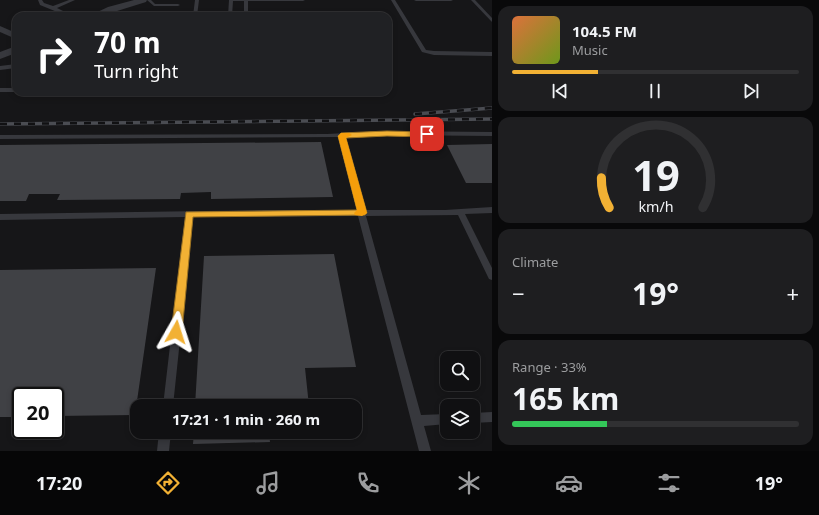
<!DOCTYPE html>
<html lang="en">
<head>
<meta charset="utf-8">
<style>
	:root { --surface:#101012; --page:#1e1e20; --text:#f1f3f6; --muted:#9c9d9f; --line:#303032; --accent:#f2b134 }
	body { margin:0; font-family:"Noto Sans",sans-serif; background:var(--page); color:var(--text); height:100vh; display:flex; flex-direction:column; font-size:15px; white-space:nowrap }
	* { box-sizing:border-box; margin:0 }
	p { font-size:13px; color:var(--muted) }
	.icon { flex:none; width:22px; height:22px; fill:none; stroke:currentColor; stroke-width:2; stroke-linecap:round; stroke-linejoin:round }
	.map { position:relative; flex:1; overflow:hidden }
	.drawer { display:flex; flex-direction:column; gap:6px; padding:6px; background:#09090a; width:327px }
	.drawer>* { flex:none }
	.guide { position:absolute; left:12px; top:12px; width:380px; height:84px; border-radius:12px; box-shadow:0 2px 6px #0003,0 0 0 1px var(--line); background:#202124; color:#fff; overflow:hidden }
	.controls { position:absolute; left:440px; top:351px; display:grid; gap:8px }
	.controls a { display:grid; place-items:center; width:40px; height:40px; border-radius:8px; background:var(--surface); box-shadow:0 2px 6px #0003,0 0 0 1px var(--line); font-size:20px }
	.speed { position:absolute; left:12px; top:387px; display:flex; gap:8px; font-size:20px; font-weight:700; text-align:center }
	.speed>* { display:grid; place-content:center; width:52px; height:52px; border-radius:50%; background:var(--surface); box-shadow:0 2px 6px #0003,0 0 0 1px var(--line); line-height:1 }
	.speed .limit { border:2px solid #111; border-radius:6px; background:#fff; color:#111 }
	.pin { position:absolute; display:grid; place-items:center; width:34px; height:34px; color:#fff; margin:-17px; border-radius:8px; box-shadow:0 2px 6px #0006 }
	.me { position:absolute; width:44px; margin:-22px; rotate:6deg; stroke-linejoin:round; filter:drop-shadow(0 0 3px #0008) }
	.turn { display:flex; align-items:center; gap:14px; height:84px; padding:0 16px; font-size:18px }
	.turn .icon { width:52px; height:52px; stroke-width:2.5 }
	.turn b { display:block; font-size:28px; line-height:34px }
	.big { font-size:30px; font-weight:700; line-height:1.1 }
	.drawer .widget { flex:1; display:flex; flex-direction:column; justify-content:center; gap:6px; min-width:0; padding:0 14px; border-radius:12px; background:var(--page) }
	.drawer .dial { align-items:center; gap:0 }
	.dial svg { height:104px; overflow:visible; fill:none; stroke:var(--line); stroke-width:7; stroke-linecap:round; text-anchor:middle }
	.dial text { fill:var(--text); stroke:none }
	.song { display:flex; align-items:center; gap:12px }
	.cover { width:48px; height:48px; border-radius:6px; background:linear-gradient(135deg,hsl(20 70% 55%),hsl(80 70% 35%)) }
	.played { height:4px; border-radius:2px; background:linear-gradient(90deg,var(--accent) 30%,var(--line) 30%) }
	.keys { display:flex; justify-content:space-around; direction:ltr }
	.heat { display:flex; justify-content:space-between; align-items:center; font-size:22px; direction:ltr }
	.charge { height:6px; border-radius:3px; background:linear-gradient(90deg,#34c759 33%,var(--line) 0) }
	.trip { position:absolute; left:130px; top:399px; width:232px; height:40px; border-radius:12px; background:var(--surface); box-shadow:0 2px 6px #0003,0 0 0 1px var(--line); font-weight:700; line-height:40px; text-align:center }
	.tabs { display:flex; height:64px; justify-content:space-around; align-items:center; background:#060607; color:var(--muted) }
	.tabs .icon { width:28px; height:28px }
	.tabs .on { color:var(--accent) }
	.tabs b { font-size:18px; color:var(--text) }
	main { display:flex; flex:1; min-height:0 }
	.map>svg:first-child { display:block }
</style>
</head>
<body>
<main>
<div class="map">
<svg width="492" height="451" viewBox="0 0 492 451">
	<rect width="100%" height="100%" fill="#161618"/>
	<g fill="#404145">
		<polygon points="321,142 333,197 211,199 211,192 181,193 180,199 57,200 60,194 29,194 26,201 0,201 0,145"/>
		<polygon points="492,144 492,183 466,183 447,145"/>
		<polygon points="334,254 356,367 305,368 309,406 195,406 204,256"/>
		<polygon points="156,268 135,415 55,416 55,396 21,396 21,417 0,417 0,270"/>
		<polygon points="194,432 269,432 270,442 193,444"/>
	</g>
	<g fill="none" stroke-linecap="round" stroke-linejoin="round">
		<g fill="#37383d" fill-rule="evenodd">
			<polygon points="38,0 42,0 44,3 53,6 69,0 75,0 57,8 73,16 67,16 40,5"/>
			<polygon points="147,0 151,0 155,4 178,4 180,5 178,6 154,6"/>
			<polygon points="195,0 199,0 197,16 193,16"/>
			<polygon points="229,0 305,0 303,1 248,1 248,16 244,16 244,1 233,1 232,16 228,16"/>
			<polygon points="391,0 395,0 426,50 434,51 492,52 492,56 434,55 422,52"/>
			<polygon points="414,0 453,0 451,1 416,1"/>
			<polygon points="471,0 475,0 492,18 492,22"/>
			<polygon points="16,64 16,68 0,70 0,66"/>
			<rect x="0" y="88" width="16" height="4"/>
			<polygon points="387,131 492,132 492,136 387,135 345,137 365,210 445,210 492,207 492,213 465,214 492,268 492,280 489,279 488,277 458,215 366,216 421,415 447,414 447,424 424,426 431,451 419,451 358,216 193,217 173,406 163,406 185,217 0,220 0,214 265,210 357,210 338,137 0,139 0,135 327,134"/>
			<polygon points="492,412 492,422 473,423 473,413"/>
			<polygon points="159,432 171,432 169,451 157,451"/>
		</g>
		<g fill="#37383d" fill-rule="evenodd">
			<polygon points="134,0 147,0 146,2 101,16 89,16 108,7"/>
			<polygon points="0,26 16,33 16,39 0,32"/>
			<polygon points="16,46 16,53 0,59 0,52"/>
		</g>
		<g stroke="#4a4c52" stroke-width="3.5">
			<g id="rail">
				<polyline points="415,114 492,108"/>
				<polyline points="0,124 492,119"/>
			</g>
		</g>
		<use href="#rail" stroke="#111113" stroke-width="2.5" stroke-dasharray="7" stroke-linecap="butt"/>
	</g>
	<polygon fill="#f2b134" stroke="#9d7322" points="387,131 427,132 430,134 427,137 387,136 346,138 367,213 365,215 193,217 182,332 180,336 176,337 172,336 171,332 186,212 357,210 338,136 341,133"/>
	<polygon fill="#f59e0b" points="341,133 349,133 352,135 346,138 367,213 362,216 355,215 354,213 357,210 338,136"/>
</svg>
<div class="controls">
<a><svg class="icon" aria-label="search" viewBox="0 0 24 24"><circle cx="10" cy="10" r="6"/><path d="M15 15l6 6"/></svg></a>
<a><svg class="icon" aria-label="layers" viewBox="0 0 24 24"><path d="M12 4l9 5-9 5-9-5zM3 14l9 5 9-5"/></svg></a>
</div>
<div class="speed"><div class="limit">20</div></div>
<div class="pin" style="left:427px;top:134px;background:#d93025"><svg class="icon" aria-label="arrive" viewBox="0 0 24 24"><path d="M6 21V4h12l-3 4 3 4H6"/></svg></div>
<svg class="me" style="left:176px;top:332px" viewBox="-20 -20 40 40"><path d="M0-17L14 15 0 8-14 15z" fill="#f2b134" stroke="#fff" stroke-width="4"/></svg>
<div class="trip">17:21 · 1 min · 260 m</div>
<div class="guide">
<div class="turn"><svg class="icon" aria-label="right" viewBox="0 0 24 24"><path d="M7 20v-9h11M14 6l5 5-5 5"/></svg><div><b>70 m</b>Turn right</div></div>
</div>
</div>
<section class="drawer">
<div class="widget">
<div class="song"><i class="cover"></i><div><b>104.5 FM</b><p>Music</p></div></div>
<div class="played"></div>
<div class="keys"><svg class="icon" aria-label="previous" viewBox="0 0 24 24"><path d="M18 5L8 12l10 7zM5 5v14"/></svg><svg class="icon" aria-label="pause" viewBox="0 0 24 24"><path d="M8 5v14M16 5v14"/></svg><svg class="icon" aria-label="next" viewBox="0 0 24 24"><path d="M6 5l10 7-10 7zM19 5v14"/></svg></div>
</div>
<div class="widget dial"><svg viewBox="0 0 100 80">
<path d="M14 69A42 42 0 1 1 86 69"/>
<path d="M14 69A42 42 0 0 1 8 46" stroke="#f2b134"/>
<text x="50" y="56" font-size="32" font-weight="700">19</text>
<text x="50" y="72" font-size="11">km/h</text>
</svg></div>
<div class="widget"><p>Climate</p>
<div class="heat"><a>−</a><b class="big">19°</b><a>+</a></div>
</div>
<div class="widget"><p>Range · 33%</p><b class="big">165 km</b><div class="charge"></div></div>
</section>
</main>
<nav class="tabs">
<b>17:20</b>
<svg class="icon on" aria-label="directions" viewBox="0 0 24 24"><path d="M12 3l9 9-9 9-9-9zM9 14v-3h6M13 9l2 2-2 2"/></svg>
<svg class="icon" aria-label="music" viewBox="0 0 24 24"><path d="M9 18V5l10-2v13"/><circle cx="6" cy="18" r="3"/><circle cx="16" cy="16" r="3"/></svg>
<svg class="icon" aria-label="phone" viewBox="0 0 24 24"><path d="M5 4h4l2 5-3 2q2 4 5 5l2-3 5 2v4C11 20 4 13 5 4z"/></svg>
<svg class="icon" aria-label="climate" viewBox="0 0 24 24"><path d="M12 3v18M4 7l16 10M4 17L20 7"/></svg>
<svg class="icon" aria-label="car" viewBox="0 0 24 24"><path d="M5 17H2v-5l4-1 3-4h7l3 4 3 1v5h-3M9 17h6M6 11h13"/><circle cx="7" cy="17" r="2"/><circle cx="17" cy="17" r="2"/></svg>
<svg class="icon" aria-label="filters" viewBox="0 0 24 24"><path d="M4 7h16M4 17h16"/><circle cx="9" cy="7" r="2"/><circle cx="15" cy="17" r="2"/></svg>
<b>19°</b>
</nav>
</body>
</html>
